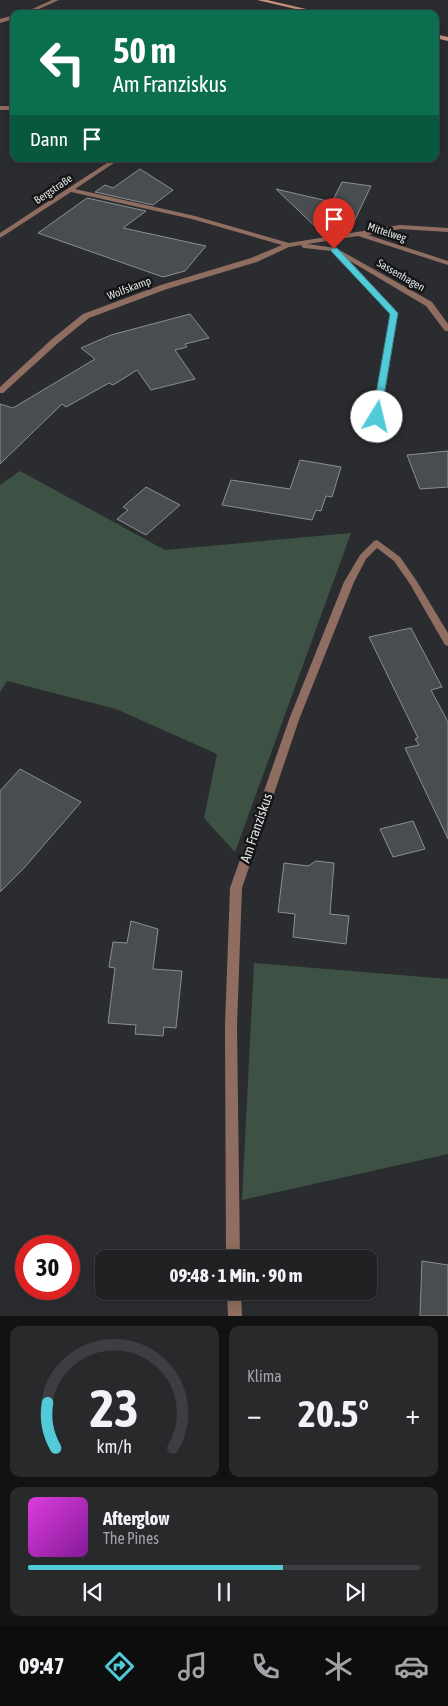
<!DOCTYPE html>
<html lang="de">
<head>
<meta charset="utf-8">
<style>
	:root { --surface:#202123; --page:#28292b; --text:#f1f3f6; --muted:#a2a3a6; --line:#3d3e41; --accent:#52cbd9 }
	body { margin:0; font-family:"Asap Condensed",sans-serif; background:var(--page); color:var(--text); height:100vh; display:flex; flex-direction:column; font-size:19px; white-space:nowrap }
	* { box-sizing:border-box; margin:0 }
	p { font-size:16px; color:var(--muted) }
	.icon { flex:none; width:28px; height:28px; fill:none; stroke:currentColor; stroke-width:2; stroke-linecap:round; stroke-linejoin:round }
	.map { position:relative; height:1316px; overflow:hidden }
	.sheet { display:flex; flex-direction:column; gap:10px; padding:10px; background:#121213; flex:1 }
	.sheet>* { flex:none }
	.banner { position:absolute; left:10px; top:10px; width:429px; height:152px; border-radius:10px; box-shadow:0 2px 12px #0003,0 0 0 1px var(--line); background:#0b6e4f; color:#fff; overflow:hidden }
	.speed { position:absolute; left:15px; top:1235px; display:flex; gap:10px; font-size:25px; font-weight:700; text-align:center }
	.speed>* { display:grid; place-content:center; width:65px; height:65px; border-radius:50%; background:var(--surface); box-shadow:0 2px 12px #0003,0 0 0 1px var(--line); line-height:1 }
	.speed .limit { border:8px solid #d22; background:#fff; color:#111 }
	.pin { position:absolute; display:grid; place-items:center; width:42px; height:42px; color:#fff; margin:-51px -21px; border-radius:50% 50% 50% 0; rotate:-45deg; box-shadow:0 0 5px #0007 }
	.pin .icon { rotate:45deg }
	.me { position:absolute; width:55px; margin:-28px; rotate:9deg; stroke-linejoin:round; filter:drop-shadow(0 0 4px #0008) }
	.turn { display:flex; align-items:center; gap:18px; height:105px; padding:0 20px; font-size:22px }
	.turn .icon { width:65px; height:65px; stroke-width:2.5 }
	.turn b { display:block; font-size:35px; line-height:42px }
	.then { display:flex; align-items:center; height:48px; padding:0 20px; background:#0003; gap:10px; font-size:19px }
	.big { font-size:38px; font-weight:700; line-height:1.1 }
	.sheet .card { flex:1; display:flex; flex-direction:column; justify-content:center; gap:8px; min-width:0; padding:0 18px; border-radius:10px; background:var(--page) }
	.sheet .dial { align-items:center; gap:0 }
	.dial svg { height:130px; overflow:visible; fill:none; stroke:var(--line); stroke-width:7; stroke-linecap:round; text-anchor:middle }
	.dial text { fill:var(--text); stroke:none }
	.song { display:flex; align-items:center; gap:15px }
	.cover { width:60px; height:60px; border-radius:8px; background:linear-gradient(135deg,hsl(300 70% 55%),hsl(290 70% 35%)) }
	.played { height:5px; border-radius:2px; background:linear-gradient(90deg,var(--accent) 65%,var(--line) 65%) }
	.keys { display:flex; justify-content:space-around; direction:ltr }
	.heat { display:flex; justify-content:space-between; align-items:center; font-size:28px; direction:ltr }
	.sheet .tiles { flex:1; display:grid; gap:10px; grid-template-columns:1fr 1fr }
	.card:last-child { grid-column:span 2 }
	.trip { position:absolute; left:95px; top:1250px; width:282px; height:50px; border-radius:10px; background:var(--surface); box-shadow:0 2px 12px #0003,0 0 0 1px var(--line); font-weight:700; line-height:50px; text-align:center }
	.menu { display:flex; height:80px; justify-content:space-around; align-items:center; background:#0d0d0e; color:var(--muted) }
	.menu .icon { width:35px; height:35px }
	.menu .active { color:var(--accent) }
	.menu b { font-size:22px; color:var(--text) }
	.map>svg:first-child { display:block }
</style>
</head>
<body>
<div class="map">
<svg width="448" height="1316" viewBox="0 0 448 1316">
	<rect width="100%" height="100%" fill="#2a2c2f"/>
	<g fill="#3d5245">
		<polygon points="20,471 165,550 351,533 235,852 204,818 217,754 116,709 7,681 0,692 0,485"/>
		<polygon points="254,963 448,979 448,1154 242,1200"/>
	</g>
	<g fill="#4a4d4f" stroke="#8c8f92">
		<polygon points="140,169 173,190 153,205 95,192 105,185 113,188"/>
		<polygon points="342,182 371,186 352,226 322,233 276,189 332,202"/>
		<polygon points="87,198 146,211 123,228 206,246 185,271 163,277 38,233"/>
		<polygon points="190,314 209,338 185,344 187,347 175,350 195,379 151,390 137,370 113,385 109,383 66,407 62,404 0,464 0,404 13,408 95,359 81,348 111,335"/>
		<polygon points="448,451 448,487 420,489 407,455"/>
		<polygon points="300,460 341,467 332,497 326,496 321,511 316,510 312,520 222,505 231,480 290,489"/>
		<polygon points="146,487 180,505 146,535 117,519 128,510 123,507"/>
		<polygon points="411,628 442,687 431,690 448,722 448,839 405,748 419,745 415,739 418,738 369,637"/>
		<polygon points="20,769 81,802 24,868 0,892 0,791"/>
		<polygon points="413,821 425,849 393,857 380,829"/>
		<polygon points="316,861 334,863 330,914 349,916 346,944 293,937 295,914 278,912 284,863 308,866"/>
		<polygon points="131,921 158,929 153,969 182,971 176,1028 164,1027 163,1036 135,1034 136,1025 108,1023 115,968 109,967 113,942 127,943"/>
		<polygon points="422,1261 448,1265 448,1316 420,1316"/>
	</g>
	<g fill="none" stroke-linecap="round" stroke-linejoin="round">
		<g fill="#906d61" fill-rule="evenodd">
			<polygon points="52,0 59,0 28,14 21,14"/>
			<polygon points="14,15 14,19 0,23 0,19"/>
			<rect x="0" y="106" width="14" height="4"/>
			<polygon points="113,159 120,159 75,189 195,216 289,243 400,225 448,228 448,232 400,229 368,235 448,261 448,265 358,236 307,244 336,248 432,302 448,324 448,331 445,331 426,306 350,261 398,313 381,417 377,420 374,419 373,417 390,313 340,258 340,255 332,251 304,248 302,247 301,245 289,247 257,262 167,289 89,318 58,343 3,393 0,393 0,387 52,339 83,314 161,285 251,258 282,245 192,219 71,192 0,238 0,233"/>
			<polygon points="377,540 400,557 416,580 448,633 448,646 445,645 410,584 394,561 377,548 366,559 354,582 300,717 242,888 237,1025 240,1259 226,1259 225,1025 230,888 290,717 344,582 360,555 374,541"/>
			<polygon points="227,1291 241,1291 242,1316 228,1316"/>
		</g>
		<g fill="#c9917e" fill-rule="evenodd">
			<polygon points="257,0 267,0 328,14 317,14"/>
			<polygon points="435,34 448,37 448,41 435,38"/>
		</g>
	</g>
	<polygon fill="#52cbd9" stroke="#35848d" points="331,248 337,248 398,313 380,419 377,420 372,417 390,314 331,251"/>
	<g text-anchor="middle" stroke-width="5" stroke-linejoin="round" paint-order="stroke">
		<g font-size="11" fill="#e0e2e3" stroke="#131516">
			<text transform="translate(53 189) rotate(-34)" y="4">Bergstraße</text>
			<text transform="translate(387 232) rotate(18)" y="4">Mittelweg</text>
			<text transform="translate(401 275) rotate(30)" y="4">Sassenhagen</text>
			<text transform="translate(129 288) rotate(-21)" y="4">Wolfskamp</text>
		</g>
		<g font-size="14" fill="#e0e2e3" stroke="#131516">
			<text transform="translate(256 828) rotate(-71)" y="5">Am Franziskus</text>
		</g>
	</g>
</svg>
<div class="speed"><div class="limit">30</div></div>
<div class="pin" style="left:334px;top:249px;background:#d93025"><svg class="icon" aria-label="arrive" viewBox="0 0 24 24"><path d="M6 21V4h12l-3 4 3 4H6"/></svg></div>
<svg class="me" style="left:377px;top:417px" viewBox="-20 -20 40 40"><circle r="19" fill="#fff"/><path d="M0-13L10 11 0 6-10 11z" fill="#52cbd9"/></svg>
<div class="trip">09:48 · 1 Min. · 90 m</div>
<div class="banner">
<div class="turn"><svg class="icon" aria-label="left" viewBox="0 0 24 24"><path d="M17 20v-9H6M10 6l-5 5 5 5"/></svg><div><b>50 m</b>Am Franziskus</div></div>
<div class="then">Dann<svg class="icon" aria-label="arrive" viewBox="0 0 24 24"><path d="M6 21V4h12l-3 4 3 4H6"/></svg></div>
</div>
</div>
<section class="sheet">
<div class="tiles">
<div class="card dial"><svg viewBox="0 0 100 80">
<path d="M14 69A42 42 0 1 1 86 69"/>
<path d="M14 69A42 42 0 0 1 9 41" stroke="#52cbd9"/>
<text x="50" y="56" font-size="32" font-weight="700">23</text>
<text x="50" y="72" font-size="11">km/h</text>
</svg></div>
<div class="card"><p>Klima</p>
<div class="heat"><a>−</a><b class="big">20.5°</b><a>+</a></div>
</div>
<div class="card">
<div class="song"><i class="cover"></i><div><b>Afterglow</b><p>The Pines</p></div></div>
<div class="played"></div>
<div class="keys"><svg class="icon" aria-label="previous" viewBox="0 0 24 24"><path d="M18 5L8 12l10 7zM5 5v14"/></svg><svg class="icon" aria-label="pause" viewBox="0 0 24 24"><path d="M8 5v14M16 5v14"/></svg><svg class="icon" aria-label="next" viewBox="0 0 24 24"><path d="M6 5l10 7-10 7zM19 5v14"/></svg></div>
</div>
</div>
</section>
<nav class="menu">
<b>09:47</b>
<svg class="icon active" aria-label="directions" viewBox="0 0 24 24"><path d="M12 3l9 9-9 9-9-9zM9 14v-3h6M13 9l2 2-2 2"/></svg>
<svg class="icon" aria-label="music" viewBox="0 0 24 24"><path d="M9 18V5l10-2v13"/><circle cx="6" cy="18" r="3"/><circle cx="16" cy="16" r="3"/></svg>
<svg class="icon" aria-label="phone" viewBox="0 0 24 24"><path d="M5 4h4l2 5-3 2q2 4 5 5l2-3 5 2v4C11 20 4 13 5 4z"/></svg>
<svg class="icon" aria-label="climate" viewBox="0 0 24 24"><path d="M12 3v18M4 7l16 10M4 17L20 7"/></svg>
<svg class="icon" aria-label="car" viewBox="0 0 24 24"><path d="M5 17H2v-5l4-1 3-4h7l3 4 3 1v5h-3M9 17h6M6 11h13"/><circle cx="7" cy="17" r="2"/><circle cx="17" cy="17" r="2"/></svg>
</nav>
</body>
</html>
